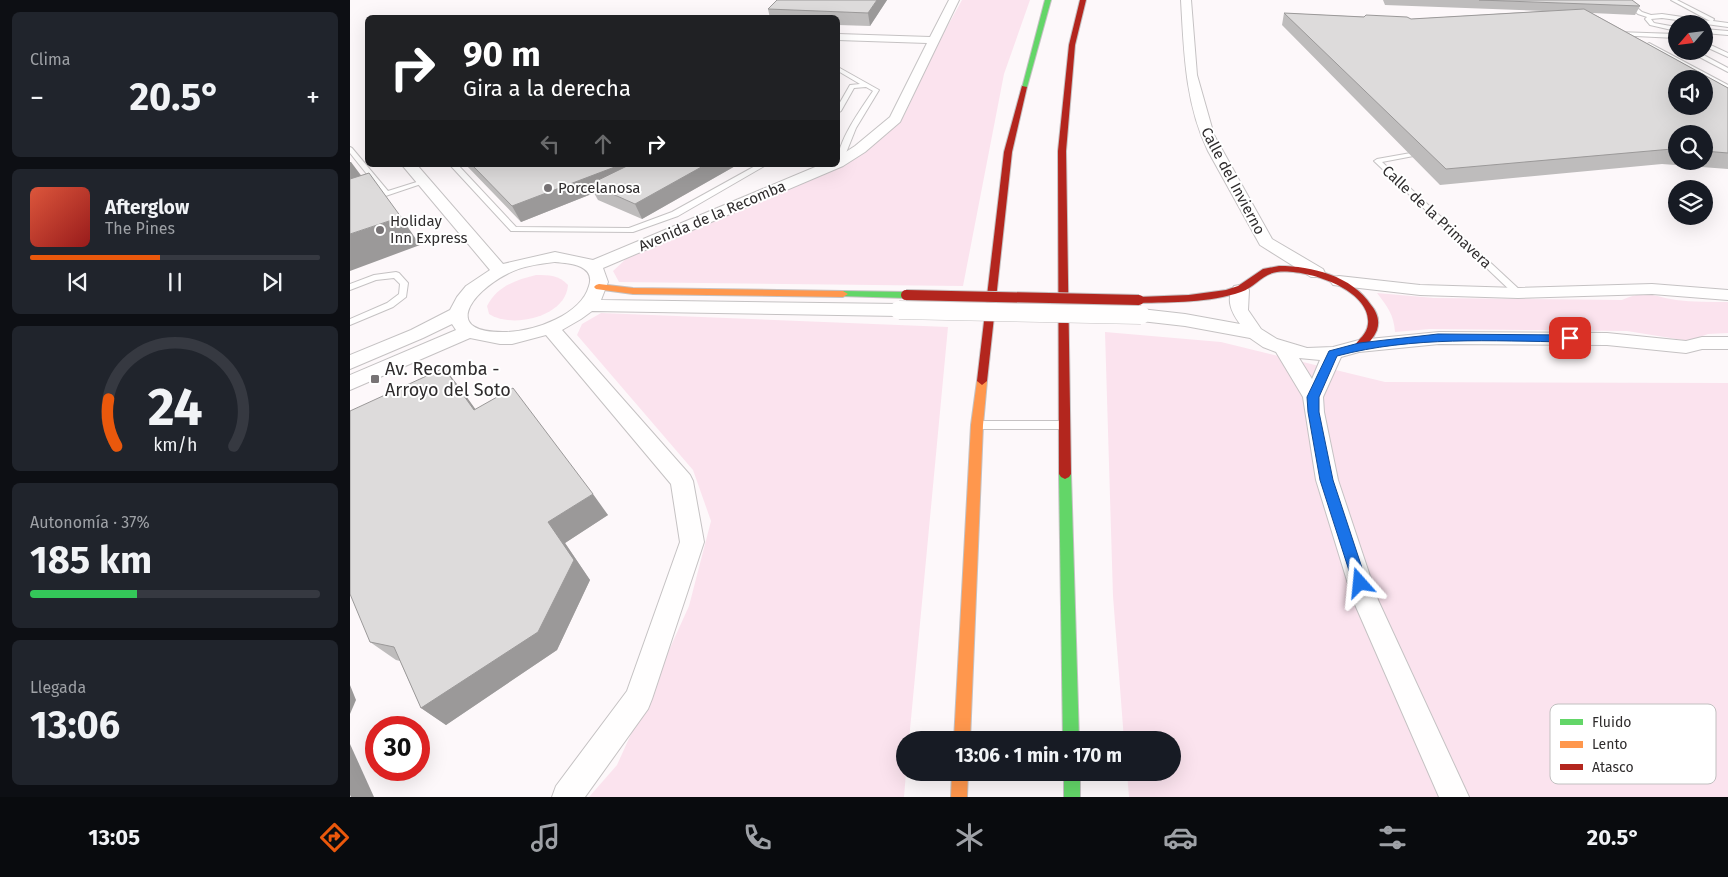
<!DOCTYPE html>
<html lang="es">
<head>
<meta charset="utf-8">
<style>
	:root { --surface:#171b24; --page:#20242c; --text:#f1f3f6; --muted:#9ea1a6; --line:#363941; --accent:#ea580c }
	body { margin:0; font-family:"Fira Sans",sans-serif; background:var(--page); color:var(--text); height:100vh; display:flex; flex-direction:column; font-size:19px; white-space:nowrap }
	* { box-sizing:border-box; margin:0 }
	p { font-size:16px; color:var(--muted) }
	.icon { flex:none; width:28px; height:28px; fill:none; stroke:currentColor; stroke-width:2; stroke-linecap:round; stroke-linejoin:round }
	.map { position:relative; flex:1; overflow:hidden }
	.details { display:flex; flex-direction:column; gap:12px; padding:12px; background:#0d0f14; width:350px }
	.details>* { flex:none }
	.hud { position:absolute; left:15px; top:15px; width:475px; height:152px; border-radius:8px; box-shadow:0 5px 20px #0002; background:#202124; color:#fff; overflow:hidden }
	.needle { width:32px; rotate:242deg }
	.controls { position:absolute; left:1318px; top:15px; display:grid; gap:10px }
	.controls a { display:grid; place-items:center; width:45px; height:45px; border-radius:50%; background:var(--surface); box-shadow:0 5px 20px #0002; font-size:25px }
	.speed { position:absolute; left:15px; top:716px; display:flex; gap:10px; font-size:25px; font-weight:700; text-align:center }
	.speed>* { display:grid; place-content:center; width:65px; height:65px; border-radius:50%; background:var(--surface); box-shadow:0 5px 20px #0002; line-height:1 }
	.speed .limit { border:8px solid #d22; background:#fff; color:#111 }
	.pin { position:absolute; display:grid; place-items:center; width:42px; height:42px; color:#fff; margin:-21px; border-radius:10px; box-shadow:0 2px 8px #0006 }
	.me { position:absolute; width:55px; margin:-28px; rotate:342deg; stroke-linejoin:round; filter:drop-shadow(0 0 4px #0008) }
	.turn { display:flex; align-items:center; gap:18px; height:105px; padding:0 15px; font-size:22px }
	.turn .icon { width:65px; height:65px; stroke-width:2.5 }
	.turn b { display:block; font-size:35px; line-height:42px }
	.lanes { display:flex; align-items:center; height:48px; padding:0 15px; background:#0003; justify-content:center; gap:25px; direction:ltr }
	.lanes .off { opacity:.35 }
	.big { font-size:38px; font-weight:700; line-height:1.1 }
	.details .card { flex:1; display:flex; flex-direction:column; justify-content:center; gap:8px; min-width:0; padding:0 18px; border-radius:8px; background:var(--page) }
	.details .dial { align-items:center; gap:0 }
	.dial svg { height:130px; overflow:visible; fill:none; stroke:var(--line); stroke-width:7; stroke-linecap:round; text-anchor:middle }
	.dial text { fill:var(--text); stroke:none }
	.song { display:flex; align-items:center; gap:15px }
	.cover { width:60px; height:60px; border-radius:8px; background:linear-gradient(135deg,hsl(10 70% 55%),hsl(0 70% 35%)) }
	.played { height:5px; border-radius:2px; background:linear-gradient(90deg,var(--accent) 45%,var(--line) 45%) }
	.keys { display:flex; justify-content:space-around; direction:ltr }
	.heat { display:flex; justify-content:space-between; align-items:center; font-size:28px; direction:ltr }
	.charge { height:8px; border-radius:4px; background:linear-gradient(90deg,#34c759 37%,var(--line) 0) }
	.trip { position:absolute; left:546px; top:731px; width:285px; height:50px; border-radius:25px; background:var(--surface); box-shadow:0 5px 20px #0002; font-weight:700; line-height:50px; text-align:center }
	.tab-bar { display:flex; height:80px; justify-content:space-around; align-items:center; background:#090b0e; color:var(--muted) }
	.tab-bar .icon { width:35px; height:35px }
	.tab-bar .active { color:var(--accent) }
	.tab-bar b { font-size:22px; color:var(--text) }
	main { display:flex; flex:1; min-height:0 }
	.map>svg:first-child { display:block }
</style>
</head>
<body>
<main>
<section class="details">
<div class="card"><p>Clima</p>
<div class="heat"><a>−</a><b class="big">20.5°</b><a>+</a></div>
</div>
<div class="card">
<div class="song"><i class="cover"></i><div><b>Afterglow</b><p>The Pines</p></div></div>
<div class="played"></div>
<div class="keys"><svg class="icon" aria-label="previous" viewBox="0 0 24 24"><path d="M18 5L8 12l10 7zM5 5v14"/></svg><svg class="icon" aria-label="pause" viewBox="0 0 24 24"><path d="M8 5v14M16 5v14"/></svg><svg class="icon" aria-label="next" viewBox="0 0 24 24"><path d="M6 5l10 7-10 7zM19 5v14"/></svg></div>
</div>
<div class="card dial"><svg viewBox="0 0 100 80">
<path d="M14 69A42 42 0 1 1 86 69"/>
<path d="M14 69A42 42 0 0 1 9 40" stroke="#ea580c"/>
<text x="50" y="56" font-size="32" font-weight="700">24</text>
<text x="50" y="72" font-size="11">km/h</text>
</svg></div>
<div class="card"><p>Autonomía · 37%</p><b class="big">185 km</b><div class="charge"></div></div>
<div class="card"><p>Llegada</p><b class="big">13:06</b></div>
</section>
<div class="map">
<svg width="1378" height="797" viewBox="0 0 1378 797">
	<rect width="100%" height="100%" fill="#fdf8fa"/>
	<g fill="#fbe3ee">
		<polygon points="612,0 680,0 654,74 613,286 269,282 263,271 278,257 490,166 536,135 554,116 586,47"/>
		<path d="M186 275C199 275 209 275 218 285 216 317 162 329 139 314L137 306C147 286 166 280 186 275Z"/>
		<path d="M1027 293 1084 298 1272 300C1297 289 1303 297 1326 300 1343 302 1361 302 1378 302V333L1358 334 1339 341 1277 331 1080 329 1045 332C1044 315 1037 306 1027 293Z"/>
		<polygon points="251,313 598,327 559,740 555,740 556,773 554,797 239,797 267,765 339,606 361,521 343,470 227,335 232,324"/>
		<polygon points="755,332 871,342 1035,382 1378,383 1378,797 779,797 777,773 822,772 822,740 774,740 763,596"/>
	</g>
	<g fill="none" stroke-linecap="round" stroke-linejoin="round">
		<g stroke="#c5c2c3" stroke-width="2">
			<g id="lane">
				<polygon points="1273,0 1278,0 1292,12 1301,15 1312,14 1360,21 1321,0 1327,0 1364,19 1363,21 1378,23 1378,27 1312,18 1301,19 1304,23 1326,27 1326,31 1300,25 1295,19 1297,17 1288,14"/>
				<polygon points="1354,29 1378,31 1378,35 1354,33"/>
				<polygon points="1267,32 1326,34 1326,38 1265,35 1264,34"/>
				<polygon points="1354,42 1378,53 1378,57 1354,46"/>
				<polygon points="1299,43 1378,85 1378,89 1297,46 1296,45"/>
				<polygon points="1338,51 1346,51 1378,68 1378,72"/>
				<path d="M488 67 529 90 506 128 492 163 488 165C485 144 511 109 523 91L516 87 504 88 491 111 488 113V106L500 85 510 84 488 71Z"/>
				<polygon points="0,147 2,148 38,191 73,180 77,182 0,208 0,204 32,193 0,153"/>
				<polygon points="1072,151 1074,152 1074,154 1032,162 1171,291 1172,293 1171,295 1165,295 1024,161 1027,159"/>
				<polygon points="100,165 108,165 166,227 279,228 322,212 407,165 416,165 328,216 283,232 161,231"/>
				<polygon points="46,272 49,273 58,283 56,297 43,307 0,325 0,319 37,303 49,294 50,284 44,278 26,280 0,290 0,284 24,275"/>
				<polygon points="628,421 714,421 718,422 719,425 718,428 714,429 628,429 624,428 623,425 624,422"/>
			</g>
		</g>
		<g stroke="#c5c2c3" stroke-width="2">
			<g id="street">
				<path d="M599 0H609L550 122 515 152 493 166 253 268 258 282 251 300 549 304 555 306 558 310 555 314 549 316 242 311 231 319 212 330 340 475 343 481 354 542 302 699 298 709 235 797H202L206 786 277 691 330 542 321 484 196 335 162 344H150L120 338 0 390V375L106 330 102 324 73 338 0 369V355L61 330 100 310 107 297 116 286 140 270 52 165H67L153 264 205 252 243 260 470 165H488V157L505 146 540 117 577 43 488 40V34L580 37ZM205 262C214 263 223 263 231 267 239 271 242 277 239 286 231 315 185 331 157 332 91 334 120 293 157 274 172 266 189 264 205 262Z"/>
				<path d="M831 0H841L847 75 864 135 922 239 973 269 975 273 973 277H961L910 245 858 151C835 103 834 52 831 0Z"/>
				<polygon points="989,276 1070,285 1168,288 1302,284 1378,290 1378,300 1302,294 1168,298 1070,295 983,285 980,281 983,277"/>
				<path d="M890 285 896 286 899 290 898 310 911 329 927 339 957 348 983 347 1009 340 1089 332 1257 333 1336 341 1352 337H1378V349H1352L1336 353 1257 345 1089 344 1009 352 991 357 973 397 974 412 988 480 1028 600 1119 797H1089L1003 600 966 480 953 397 926 352 913 347 900 338 835 326 791 321 785 319 782 315 785 311 791 309 835 314 890 324C882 313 875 300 884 286ZM949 358 970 360 962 379Z"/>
			</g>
		</g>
		<g stroke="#c5c2c3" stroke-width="2">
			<g id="fast">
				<polygon points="695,0 701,0 677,87 672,88"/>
				<polygon points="493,291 556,292 561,295 556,298 490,296 488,294"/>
				<polygon points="715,469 719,471 721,474 729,740 713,740 709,474 711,471"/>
				<rect x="714" y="772" width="16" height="25"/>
			</g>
		</g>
		<g stroke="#c5c2c3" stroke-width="2">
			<g id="slow">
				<polygon points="249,284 283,288 493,291 498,294 493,297 283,294 246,289 244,287 246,285"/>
				<polygon points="632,377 637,381 633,425 620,740 604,740 621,425 627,381"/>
				<polygon points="602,772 618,772 617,797 601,797"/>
			</g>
		</g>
		<g stroke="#c5c2c3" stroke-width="2">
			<g id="jam">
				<polygon points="730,0 736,0 725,45 716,151 721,474 719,477 715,479 711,477 709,474 708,151 719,45"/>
				<polygon points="672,86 677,87 662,152 637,381 632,385 627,381 654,152"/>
				<path d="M929 266C962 266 1002 276 1021 305 1027 312 1030 321 1027 330 1024 337 1017 347 1009 350L1004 346C1009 339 1017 334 1018 324 1022 289 954 268 927 272 912 274 905 287 891 292 859 303 823 302 789 303L784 300 789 297 839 295 876 290 888 286 913 269Z"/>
			</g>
		</g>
		<use href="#lane" fill="#fffefe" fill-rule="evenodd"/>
		<use href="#street" fill="#fffefe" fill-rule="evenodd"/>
		<use href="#fast" fill="#63d668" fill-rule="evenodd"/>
		<use href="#slow" fill="#ff974d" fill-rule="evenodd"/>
		<use href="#jam" fill="#b3261e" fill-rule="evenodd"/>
		<g stroke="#c5c2c3" stroke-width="19" stroke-linecap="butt">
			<polyline id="street-bridge" points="549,310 791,315"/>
		</g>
		<g stroke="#c5c2c3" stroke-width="12" stroke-linecap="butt">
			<polyline id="jam-bridge" points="556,295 789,300"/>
		</g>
		<use href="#street-bridge" stroke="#fffefe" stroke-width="18"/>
		<use href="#jam-bridge" stroke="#b3261e" stroke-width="10"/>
	</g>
	<g fill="#bebcbc" fill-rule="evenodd">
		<polygon points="427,0 537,0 520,26 488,25 488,18 420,18 418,9"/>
		<path d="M1033 0H1282L1290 6 1285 15 1242 13 1378 88V169L1312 164 1090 185 932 25 934 13 1061 19 1193 11 1035 5ZM1326 134H1354V161H1326Z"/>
		<polygon points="116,165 387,165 292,219 248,200 244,193 171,222"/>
		<polygon points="94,368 125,409 258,515 215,543 240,580 207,650 96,725 71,708 50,661 46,660 20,642"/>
	</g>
	<g fill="#9b9999">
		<polygon points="527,0 537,0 520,26 518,13"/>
		<polygon points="0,162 1,162 16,182 0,187"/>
		<polygon points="270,165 289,165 240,184 244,193 171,222 162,206"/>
		<polygon points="355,165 387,165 292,219 285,204"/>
		<polygon points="51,217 70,245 0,271 0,234"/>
		<polygon points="94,368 111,389 141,431 124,410"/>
		<polygon points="243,494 258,515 215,543 240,580 207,650 96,725 71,708 198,522"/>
		<polygon points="0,685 6,700 0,714"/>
		<polygon points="0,744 24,797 1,797 0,795"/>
	</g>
	<g fill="#dddbdb" stroke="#9b9999" fill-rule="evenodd">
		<polygon points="427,0 527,0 518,13 418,9"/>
		<polygon points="1129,0 1282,0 1290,6"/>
		<path d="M1234 9 1378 88V153L1354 151V134H1326V149H1322L1096 169 934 13 1014 17 1016 15 1057 17 1061 19ZM1326 79H1354V106H1326Z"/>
		<polygon points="122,165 270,165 162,206"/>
		<polygon points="279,165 355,165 285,204 240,184"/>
		<polygon points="19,173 51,217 0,234 0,179"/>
		<polygon points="94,368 124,410 163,388 243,494 198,522 224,560 188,632 71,708 44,647 20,642 0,594 0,411"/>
	</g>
	<path fill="#1a73e8" stroke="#114b97" d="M1088 334 1220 335 1225 338 1220 342C1142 341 1062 336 987 356L969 397V412L983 480 1017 583 1015 588 1010 589 1005 588 1003 583 970 480 958 412 957 397 979 351 1009 343Z"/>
	<g fill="#777375" stroke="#fff" stroke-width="2">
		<circle cx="198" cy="188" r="5"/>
		<circle cx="30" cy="230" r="5"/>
		<rect x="20" y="374" width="10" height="10" rx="2.5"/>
	</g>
	<g text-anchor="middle" stroke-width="4" stroke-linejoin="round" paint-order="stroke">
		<g font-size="15" fill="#2f2c2d" stroke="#fff">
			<text transform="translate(883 181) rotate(62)" y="5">Calle del Invierno</text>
			<text transform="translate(362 216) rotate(-23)" y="5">Avenida de la Recomba</text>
			<text transform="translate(1087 217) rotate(43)" y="5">Calle de la Primavera</text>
		</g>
		<g font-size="15" fill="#2f2c2d" stroke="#fff" text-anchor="start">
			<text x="208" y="193">Porcelanosa</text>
			<text x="40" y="226">Holiday<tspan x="40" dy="17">Inn Express</tspan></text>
		</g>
		<g font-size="18" fill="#2f2c2d" stroke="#fff" text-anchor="start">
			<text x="35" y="375">Av. Recomba -<tspan x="35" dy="21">Arroyo del Soto</tspan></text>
		</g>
	</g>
	<rect x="1200" y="704" width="166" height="80" rx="8" fill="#fff" stroke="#c1c0c0" stroke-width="1"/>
	<rect x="1210" y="719" width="23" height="6" fill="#63d668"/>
	<rect x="1210" y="741" width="23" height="7" fill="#ff974d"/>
	<rect x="1210" y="764" width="23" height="6" fill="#b3261e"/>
	<g font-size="14" fill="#2f2c2d">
		<text x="1242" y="727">Fluido</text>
		<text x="1242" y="749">Lento</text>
		<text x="1242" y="772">Atasco</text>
	</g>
</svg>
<div class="controls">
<a><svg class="needle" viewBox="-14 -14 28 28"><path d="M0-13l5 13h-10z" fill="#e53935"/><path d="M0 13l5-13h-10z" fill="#9ea1a6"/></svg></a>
<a><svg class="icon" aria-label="sound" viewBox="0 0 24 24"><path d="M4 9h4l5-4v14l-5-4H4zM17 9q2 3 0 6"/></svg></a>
<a><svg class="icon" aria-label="search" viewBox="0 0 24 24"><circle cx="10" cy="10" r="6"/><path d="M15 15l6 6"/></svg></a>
<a><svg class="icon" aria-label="layers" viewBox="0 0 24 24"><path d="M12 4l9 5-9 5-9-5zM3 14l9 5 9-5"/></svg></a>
</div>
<div class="speed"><div class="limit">30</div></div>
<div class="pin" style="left:1220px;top:338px;background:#d93025"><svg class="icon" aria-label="arrive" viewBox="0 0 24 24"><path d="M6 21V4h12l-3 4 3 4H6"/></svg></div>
<svg class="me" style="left:1010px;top:583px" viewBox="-20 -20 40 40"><path d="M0-17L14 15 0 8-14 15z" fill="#1a73e8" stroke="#fff" stroke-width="4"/></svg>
<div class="trip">13:06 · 1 min · 170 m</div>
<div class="hud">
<div class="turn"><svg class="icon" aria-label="right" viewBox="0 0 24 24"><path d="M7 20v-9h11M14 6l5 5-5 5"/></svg><div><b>90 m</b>Gira a la derecha</div></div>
<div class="lanes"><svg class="icon off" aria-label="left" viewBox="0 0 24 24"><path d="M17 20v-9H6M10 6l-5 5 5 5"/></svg><svg class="icon off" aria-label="ahead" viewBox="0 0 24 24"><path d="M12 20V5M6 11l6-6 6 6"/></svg><svg class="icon" aria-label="right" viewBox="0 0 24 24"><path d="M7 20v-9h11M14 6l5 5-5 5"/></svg></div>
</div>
</div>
</main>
<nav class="tab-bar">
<b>13:05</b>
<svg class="icon active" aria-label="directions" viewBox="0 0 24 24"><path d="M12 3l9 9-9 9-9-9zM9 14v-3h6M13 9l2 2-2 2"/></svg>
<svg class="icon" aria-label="music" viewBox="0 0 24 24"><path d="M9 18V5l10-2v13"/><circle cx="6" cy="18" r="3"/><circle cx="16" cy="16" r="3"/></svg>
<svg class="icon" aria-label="phone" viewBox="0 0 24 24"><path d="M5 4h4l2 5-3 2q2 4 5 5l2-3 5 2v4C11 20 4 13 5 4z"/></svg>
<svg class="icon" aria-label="climate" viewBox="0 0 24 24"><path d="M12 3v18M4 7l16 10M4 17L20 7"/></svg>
<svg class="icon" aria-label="car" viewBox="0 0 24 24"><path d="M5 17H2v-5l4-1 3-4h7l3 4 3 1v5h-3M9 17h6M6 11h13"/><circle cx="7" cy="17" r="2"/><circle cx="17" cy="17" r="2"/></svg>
<svg class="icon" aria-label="filters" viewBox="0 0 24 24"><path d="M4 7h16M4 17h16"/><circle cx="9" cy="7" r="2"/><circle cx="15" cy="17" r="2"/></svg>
<b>20.5°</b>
</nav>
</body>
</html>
